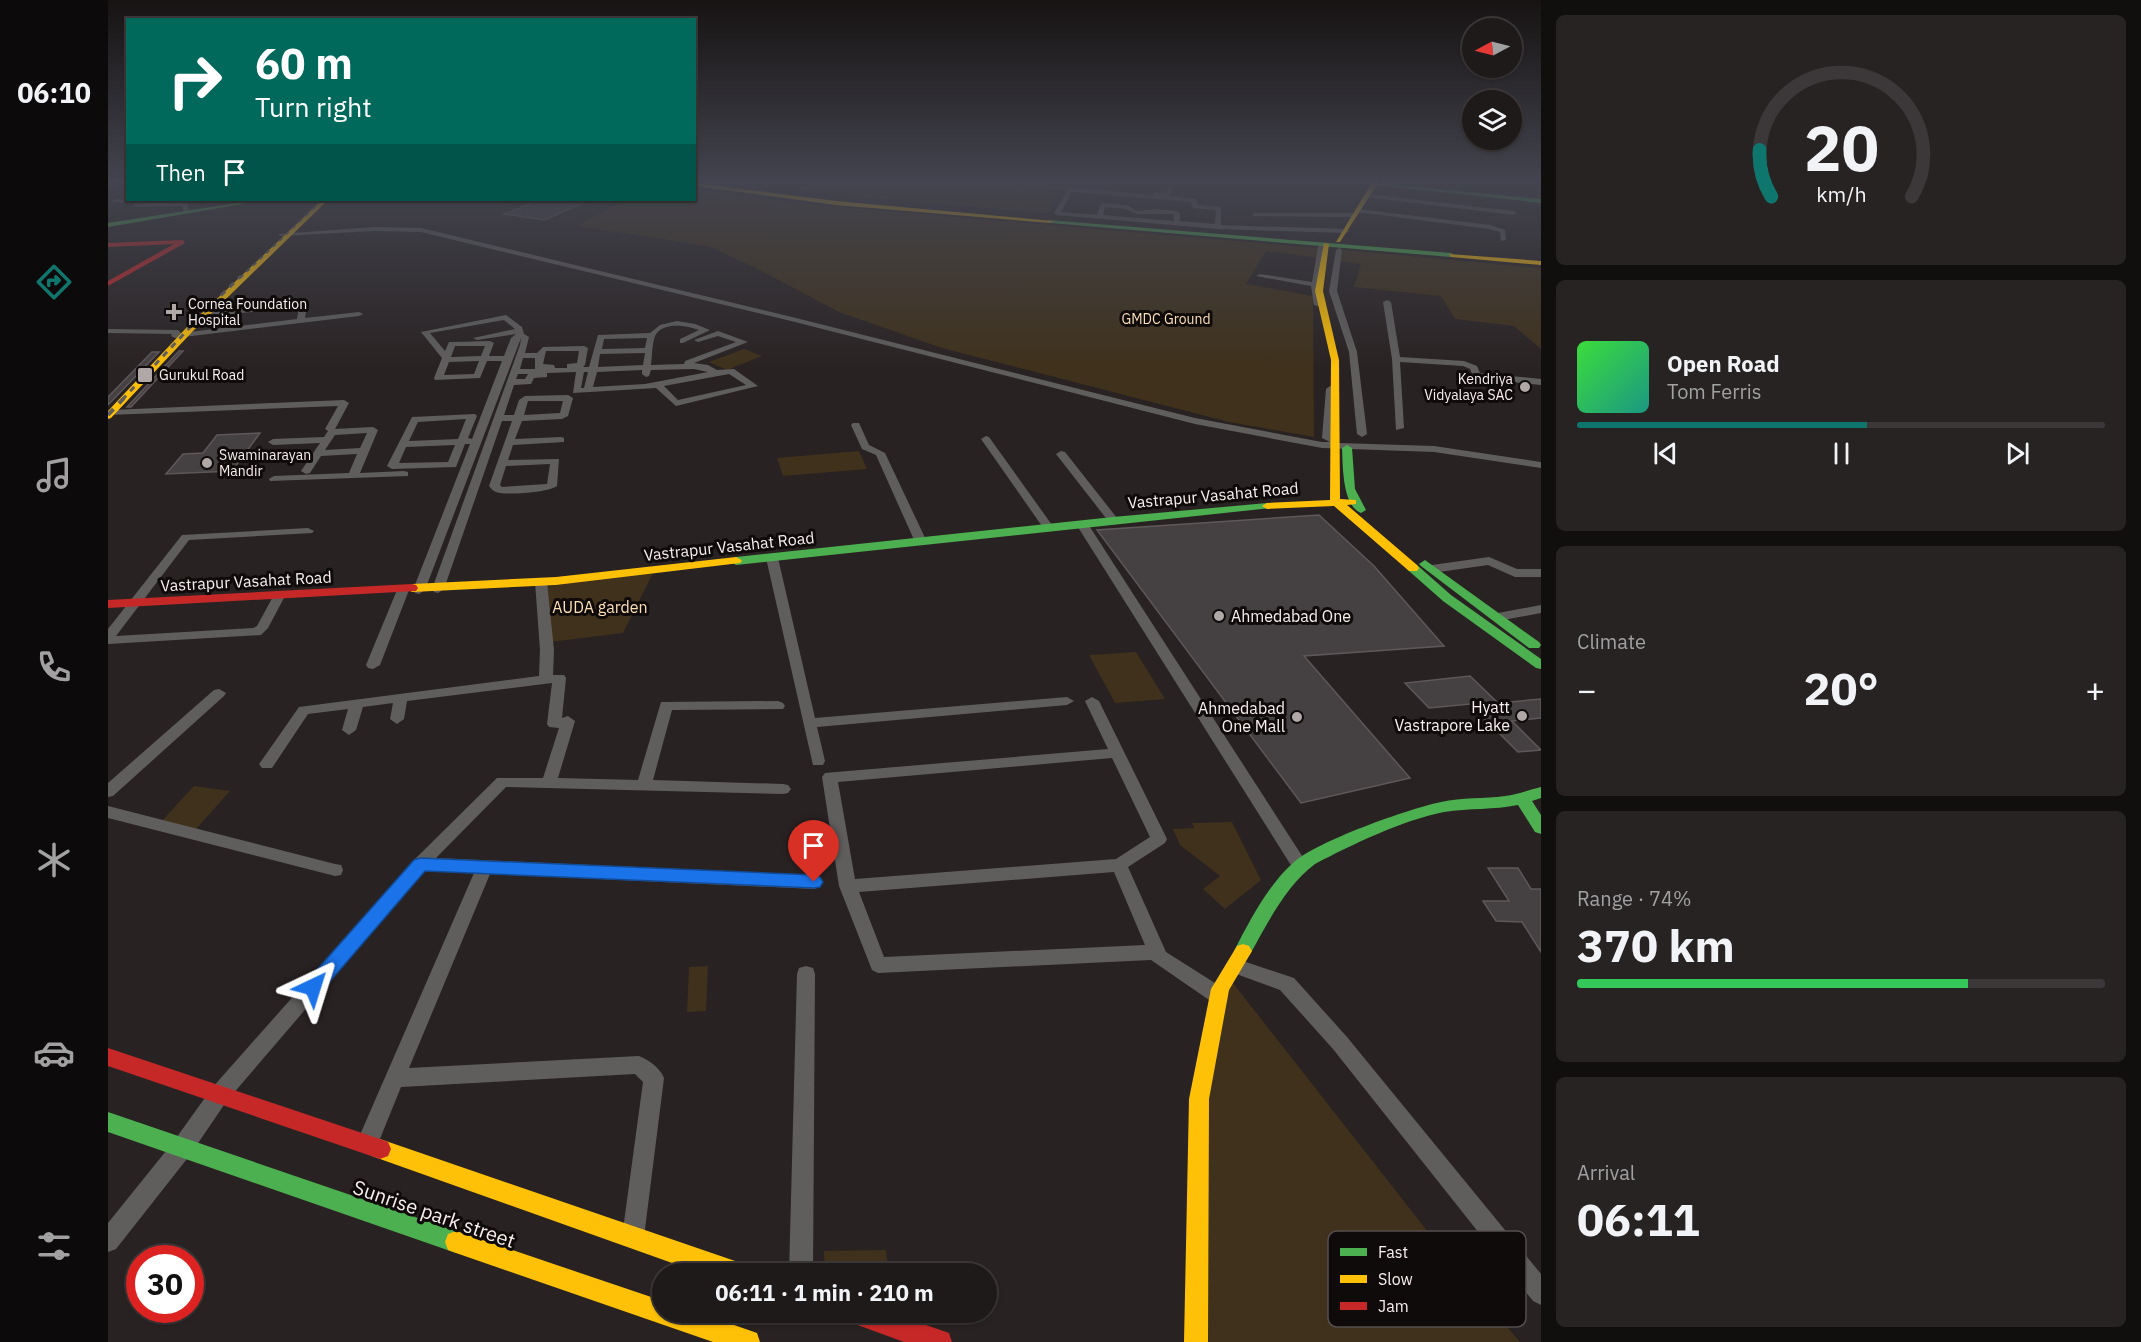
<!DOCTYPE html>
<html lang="en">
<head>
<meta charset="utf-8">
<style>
	:root { --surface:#1f1a1a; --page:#272323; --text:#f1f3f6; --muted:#a1a1a2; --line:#3c3839; --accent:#0f766e }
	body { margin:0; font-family:"IBM Plex Sans",sans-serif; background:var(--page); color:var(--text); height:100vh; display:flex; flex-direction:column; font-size:22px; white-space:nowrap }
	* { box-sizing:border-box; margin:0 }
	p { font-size:20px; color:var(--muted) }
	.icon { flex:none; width:33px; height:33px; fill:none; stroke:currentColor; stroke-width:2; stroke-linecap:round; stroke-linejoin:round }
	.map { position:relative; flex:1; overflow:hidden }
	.sheet { display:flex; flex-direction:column; gap:15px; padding:15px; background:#110e0e; width:600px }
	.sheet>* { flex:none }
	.hud { position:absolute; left:18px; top:18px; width:570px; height:183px; border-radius:0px; box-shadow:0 2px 4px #0004,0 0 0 2px var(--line); background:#00695c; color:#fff; overflow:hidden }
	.needle { width:39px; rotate:263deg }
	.controls { position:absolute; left:1354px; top:18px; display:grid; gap:12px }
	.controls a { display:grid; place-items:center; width:60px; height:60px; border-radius:50%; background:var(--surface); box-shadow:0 2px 4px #0004,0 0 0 2px var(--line); font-size:30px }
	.speed { position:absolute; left:18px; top:1245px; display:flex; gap:12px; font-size:30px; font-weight:700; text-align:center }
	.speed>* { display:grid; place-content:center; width:78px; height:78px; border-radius:50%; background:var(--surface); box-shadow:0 2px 4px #0004,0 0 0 2px var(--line); line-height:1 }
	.speed .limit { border:9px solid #d22; background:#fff; color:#111 }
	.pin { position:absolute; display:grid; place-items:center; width:51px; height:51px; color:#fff; margin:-62px -26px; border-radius:50% 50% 50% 0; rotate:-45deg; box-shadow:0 0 6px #0007 }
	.pin .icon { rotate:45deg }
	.me { position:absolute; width:66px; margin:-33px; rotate:41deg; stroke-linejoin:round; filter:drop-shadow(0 0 4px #0008) }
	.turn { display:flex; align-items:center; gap:21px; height:126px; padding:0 30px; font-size:27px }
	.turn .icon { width:78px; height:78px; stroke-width:2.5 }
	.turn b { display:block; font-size:42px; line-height:51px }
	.then { display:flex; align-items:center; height:57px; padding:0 30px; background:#0003; gap:12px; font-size:22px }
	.big { font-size:45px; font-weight:800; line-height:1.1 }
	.sheet .tile { flex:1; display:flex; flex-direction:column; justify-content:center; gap:9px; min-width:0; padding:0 21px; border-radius:9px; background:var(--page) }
	.sheet .dial { align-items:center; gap:0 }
	.dial svg { height:156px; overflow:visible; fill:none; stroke:var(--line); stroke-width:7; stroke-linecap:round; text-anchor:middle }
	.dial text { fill:var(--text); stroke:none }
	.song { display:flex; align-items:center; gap:18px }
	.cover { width:72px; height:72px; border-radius:9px; background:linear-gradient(135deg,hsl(120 70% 55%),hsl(170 70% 35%)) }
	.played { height:6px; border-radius:3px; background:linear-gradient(90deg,var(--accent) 55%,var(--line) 55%) }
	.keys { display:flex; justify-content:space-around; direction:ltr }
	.heat { display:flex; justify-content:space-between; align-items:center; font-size:33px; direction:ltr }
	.charge { height:9px; border-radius:4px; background:linear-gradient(90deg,#34c759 74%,var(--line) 0) }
	.trip { position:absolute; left:544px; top:1263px; width:345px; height:60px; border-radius:30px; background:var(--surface); box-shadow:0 2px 4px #0004,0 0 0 2px var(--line); font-weight:800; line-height:60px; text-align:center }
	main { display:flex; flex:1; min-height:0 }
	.tabs { display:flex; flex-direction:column; width:108px; justify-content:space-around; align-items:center; background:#0c0a0a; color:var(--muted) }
	.tabs .icon { width:42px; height:42px }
	.tabs .active { color:var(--accent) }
	.tabs b { font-size:27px; color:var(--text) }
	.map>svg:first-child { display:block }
</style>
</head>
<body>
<main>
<nav class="tabs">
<b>06:10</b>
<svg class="icon active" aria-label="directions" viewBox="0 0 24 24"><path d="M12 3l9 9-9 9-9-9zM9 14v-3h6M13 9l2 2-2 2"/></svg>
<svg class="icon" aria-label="music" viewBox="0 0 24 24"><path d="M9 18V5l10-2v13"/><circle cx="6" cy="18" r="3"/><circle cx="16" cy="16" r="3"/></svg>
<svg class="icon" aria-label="phone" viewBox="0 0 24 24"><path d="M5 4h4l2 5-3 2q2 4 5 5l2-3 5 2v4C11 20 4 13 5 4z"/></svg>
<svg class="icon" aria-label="climate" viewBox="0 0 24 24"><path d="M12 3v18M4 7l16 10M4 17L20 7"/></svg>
<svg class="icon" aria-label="car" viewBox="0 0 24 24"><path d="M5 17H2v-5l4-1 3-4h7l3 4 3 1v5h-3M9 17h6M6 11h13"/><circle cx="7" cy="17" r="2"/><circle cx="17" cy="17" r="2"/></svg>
<svg class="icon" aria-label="filters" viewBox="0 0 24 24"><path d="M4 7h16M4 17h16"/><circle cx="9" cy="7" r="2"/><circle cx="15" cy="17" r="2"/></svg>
</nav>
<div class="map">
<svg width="1433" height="1342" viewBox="0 0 1433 1342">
	<rect width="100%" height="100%" fill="#292222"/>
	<g fill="#3f311b">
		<polygon points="627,183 912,183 911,186 952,189 940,213 734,196"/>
		<polygon points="587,189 706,205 1210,248 1211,258 1158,251 1138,284 1205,296 1206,437 1121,422 834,348 731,312 648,268 600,246 468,226 518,200 586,200"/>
		<polygon points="1235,250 1433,268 1433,349 1406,326 1347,319 1333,296 1246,287 1253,264 1229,261"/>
		<polygon points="636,349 654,356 619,370 601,362"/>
		<polygon points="751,451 759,469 675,476 669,458"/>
		<polygon points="546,571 515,633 442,642 430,588"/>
		<polygon points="1028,652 1057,699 1007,703 981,655"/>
		<polygon points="86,786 122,791 88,829 51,824"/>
		<polygon points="1124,822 1153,880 1117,909 1095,889 1112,876 1072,845 1065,829 1086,828 1084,823"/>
		<polygon points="600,966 598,1011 579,1012 581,967"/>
		<polygon points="1121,978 1331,1246 1412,1342 1094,1342 1098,1103"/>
		<polygon points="778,1250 780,1273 717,1273 716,1251"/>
	</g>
	<g fill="#454041" stroke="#5f585a" stroke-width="1.5">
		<polygon points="432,200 482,200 436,220 396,214"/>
		<polygon points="71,351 75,351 23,407 19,407"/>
		<polygon points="44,352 51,352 0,405 0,397"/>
		<polygon points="152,433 124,471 58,474 75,454 95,453 109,435"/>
		<polygon points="1211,515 1266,566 1336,646 1196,656 1302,778 1193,803 989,530"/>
		<polygon points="1362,676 1390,703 1433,699 1433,718 1404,721 1433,750 1410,752 1362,704 1321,708 1297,683"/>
		<polygon points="1380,868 1410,868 1423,889 1433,889 1433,952 1414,922 1388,921 1375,901 1401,901"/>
	</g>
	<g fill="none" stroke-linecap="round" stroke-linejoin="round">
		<g fill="#605e5d" fill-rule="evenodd">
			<path d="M915 183 1045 195 1047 192 1058 193 1061 183H1065L1062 196 1088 199 1090 205 1113 207V225L1238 229 1241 231 1238 233 1110 229 949 215 946 213 960 189 916 187 913 185ZM964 192 1083 202 1085 208 1108 210 1107 224 1072 221V213L1069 211 1048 209 1029 211 1019 205 995 203 992 205 989 215 953 212ZM997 207 1017 209 1029 214H1066V221L995 215Z"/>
			<polygon points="1259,194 1406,211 1409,213 1406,215 1257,197"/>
			<polygon points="6,199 39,200 35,203 77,202 80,204 81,211 76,212 74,206 28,207 25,205 28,203 4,202"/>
			<polygon points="1250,209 1382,225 1397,230 1398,240 1393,241 1392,232 1381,229 1248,212"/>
			<polygon points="1146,213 1247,213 1250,215 1247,217 1144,216"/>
			<polygon points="266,227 313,228 684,317 1087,418 1214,442 1222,442 1214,438 1218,389 1222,386 1226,389 1224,437 1230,439 1231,443 1326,446 1433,462 1433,468 1326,452 1214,448 1087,424 683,321 313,232 266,231 173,236 170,234"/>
			<polygon points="1213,245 1216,247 1210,283 1215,285 1210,288 1213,307 1206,305 1203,286 1148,276 1152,274 1204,282 1210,247"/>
			<polygon points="1231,248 1234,250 1229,291 1249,352 1259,434 1254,437 1249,434 1241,352 1221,291 1228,250"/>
			<polygon points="1279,300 1283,302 1292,357 1356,361 1369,366 1372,373 1433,379 1433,385 1368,378 1365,377 1362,369 1355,366 1292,362 1296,428 1288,430 1284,359 1275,302"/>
			<polygon points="195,302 199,304 197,318 251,312 255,314 251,316 67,338 63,336 64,334 0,333 0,329 70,330 73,333 189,319 191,307 96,317 92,315 96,313"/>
			<path d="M398 315 414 327 416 334 421 337 417 353H429L435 347 476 346 480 348 477 365 475 367H481L490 335 542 333 552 325 569 321 587 324 602 330 575 343H572V339L591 330C579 326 555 321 547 336 544 344 544 357 543 365L576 364 577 361 628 342 610 336 590 342 586 340 610 331 640 342 586 363 600 365 609 370 626 369 650 386 568 406 548 388 465 393 468 372 439 373V377L426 378 423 384 406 385 396 415H406L411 400 417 396 460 395 465 398 460 416 454 419 414 421 407 439 453 437 456 438V442L405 445 400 460 451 459 449 486C442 492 398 496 388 492 385 491 383 488 381 486L404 421H394L336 589 330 593 326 592 324 589 412 345 413 338 317 590 311 594 307 593 305 590 362 444H357L348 467 284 469 279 466 304 417 367 414 369 416 360 438 364 439 394 361H379L372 378 327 380 326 378 334 358 313 332ZM396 320 407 329 365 338 369 340 408 334 403 338 396 356H381L386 343 382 341 344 342H341L337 351 322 333ZM539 338 537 348 494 349 496 339ZM347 346H377L373 356 343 357ZM438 351H471L469 363 459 364V368H447L446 365 435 364ZM537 353 535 365 490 367 492 354ZM415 358H427V369H412ZM371 361 366 374 336 375 341 362ZM586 369 600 372 537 384 485 387 489 372 534 370V374L538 377 541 376 543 370ZM476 372H480L476 388H473ZM410 374H420L417 379H408ZM621 374 638 385 570 400 556 386ZM420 401H455L452 413 416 415ZM358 419 350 439 301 441 310 422ZM347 445 340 462 291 463 298 447ZM442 464 439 484 394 487 392 485 398 466Z"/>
			<path d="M236 400 241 403 227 429 265 427 270 430 252 473 296 471 300 472V476L162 481 161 479 166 476 241 473 249 454 213 456 202 473 198 474 193 471 212 443 165 445 160 442 165 439 216 437 220 431 217 429 230 406 0 415V411L3 410ZM259 433 252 448 217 450 227 435Z"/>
			<polygon points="745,423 751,423 761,445 777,453 819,542 817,544 813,545 807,542 768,455 754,449 743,425"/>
			<polygon points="878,436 881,437 944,525 944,529 936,529 873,439"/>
			<polygon points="953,451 957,452 1009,518 1009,522 1001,522 948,454"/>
			<polygon points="974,521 980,524 1198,862 1200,866 1198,870 1192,872 1186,870 968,524"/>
			<polygon points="200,528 206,531 204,533 81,540 8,636 145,628 149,626 167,593 175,593 177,596 160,628 153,635 0,644 0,629 74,535"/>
			<polygon points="664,555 670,558 707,718 959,697 966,701 959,705 709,727 717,761 715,765 705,765 658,558"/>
			<polygon points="1381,557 1409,569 1433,569 1433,577 1407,577 1380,565 1324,573 1318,569 1324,565"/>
			<path d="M433 578 439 582 446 650 445 675H456L458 678 454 718 460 716 467 721 450 778 530 780 553 702 670 701 675 703 677 706 675 709 564 710 545 780 675 784 680 785 683 789 680 793 675 794 398 787 328 858 706 875 712 877 714 882 712 887 706 889 382 874 301 1068 531 1056C541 1060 552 1068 556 1078L536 1237 533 1245 525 1248 517 1245 514 1237 535 1082 527 1074 293 1087 267 1151 259 1154 251 1151 248 1144 366 873 316 871 118 1102 82 1155 8 1249 0 1252V1223L66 1141 104 1088 306 860 389 778H435L451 728 441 727 439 724 444 683 299 701 296 719 289 724 282 719 285 703 255 707 248 730 241 735 234 730 240 709 200 714 164 768H154L151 764 154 760 191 707 431 676 432 650 427 582Z"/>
			<polygon points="295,586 301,590 272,665 265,669 260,668 258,665 289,590"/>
			<polygon points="1433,605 1433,613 1390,621 1384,617 1390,613"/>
			<polygon points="111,689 118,693 116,696 5,796 0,797 0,783 106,690"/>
			<path d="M984 697 991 701 1059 839 1057 843 1020 867 1058 952 1118 990 1120 996 1118 1002 1111 1004 1104 1002 1043 960 770 973 764 970 731 886 714 777 717 773 1000 749 977 701ZM1004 758 1042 837 1008 859 747 879 730 782ZM1006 872 1037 945 776 957 751 892Z"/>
			<polygon points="0,806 227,864 233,865 235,870 233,875 227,876 0,818"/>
			<polygon points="1126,958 1186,978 1239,1037 1433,1274 1433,1305 1425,1301 1225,1049 1172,990 1120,971 1117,966 1120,961"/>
			<polygon points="698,966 705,968 707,974 705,1274 681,1274 689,974 691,968"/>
		</g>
		<g fill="#4caf50" fill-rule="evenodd">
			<polygon points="1265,183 1433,199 1433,203 1267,185"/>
			<polygon points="148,200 159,200 0,227 0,223"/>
			<polygon points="940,220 1343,253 1346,255 1343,257 942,223"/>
			<path d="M1239 445 1244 448 1247 489 1258 510 1253 513C1234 505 1235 466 1234 448Z"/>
			<polygon points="1159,503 1164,506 1163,508 628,565 622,561 628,557 1005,517"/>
			<polygon points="1317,560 1431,642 1433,645 1431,648 1421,648 1313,566 1311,564"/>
			<polygon points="1305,564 1309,565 1343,595 1433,659 1433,669 1428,668 1335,601 1301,571 1299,568 1301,565"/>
			<path d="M1433 787V798L1424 801 1433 815V834L1427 832 1410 805C1386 810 1361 808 1336 812 1295 820 1243 845 1207 864 1177 886 1159 925 1141 956L1135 958 1129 956 1126 951C1141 922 1160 885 1185 863 1209 841 1300 809 1333 802 1354 797 1376 799 1397 796 1410 794 1421 790 1433 787Z"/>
			<polygon points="0,1112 348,1231 356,1234 359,1242 356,1250 348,1253 0,1132"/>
		</g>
		<g fill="#ffc107" fill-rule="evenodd">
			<polygon points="586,183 728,201 945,221 942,223 728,205 586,186"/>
			<polygon points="1262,183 1270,183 1232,242 1228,242 1263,184"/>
			<polygon points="214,200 220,200 85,331 3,418 0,419 0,411 79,327"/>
			<polygon points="1216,243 1221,244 1215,291 1231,360 1232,499 1248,500 1248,504 1239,505 1309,565 1311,568 1309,571 1301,571 1226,506 1159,509 1154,506 1159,503 1222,500 1223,360 1207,291"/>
			<polygon points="1341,254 1433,261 1433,265 1343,257"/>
			<polygon points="628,557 632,559 634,561 632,563 448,585 304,592 298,588 304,584 448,577"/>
			<polygon points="1135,944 1141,946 1144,951 1121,990 1101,1099 1100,1342 1076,1342 1081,1099 1103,989 1129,946"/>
			<polygon points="272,1139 630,1262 638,1266 641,1274 595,1274 272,1159 264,1156 261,1149 264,1142"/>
			<polygon points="348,1231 555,1301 555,1312 589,1312 649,1333 652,1342 605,1342 348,1253 340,1250 337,1242 340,1234"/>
		</g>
		<g fill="#c62828" fill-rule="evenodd">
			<polygon points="0,183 12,183 0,187"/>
			<polygon points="75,240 77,243 0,286 0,281 66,244 0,247 0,243"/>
			<polygon points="304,584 308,585 310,588 308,591 0,608 0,600"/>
			<polygon points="0,1048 272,1139 280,1142 283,1149 280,1156 272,1159 0,1066"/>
			<polygon points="732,1312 781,1312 841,1333 844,1342 796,1342 736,1320"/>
		</g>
		<polyline stroke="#625e5d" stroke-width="2" stroke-dasharray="4.5 4.5" stroke-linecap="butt" points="132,278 214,200"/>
		<polyline stroke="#625e5d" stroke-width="3" stroke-dasharray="6 6" stroke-linecap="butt" points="14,400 103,305 133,276"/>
		<polyline stroke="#625e5d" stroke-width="4" stroke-dasharray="8 8" stroke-linecap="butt" points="0,415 16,398"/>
	</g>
	<linearGradient id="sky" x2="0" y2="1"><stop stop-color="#171313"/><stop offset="0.49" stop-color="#43444f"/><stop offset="1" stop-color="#43444f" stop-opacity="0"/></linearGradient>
	<rect width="1433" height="370" fill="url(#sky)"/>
	<polygon fill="#1a73e8" stroke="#114b97" stroke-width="1.5" points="312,858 706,875 712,877 715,882 712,887 706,888 317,871 212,993 205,995 199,993 196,987 199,981 306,860"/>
	<g fill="#b0a7a7" stroke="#100b0b" stroke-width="2">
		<path d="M63 303h6v6h6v6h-6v6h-6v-6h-6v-6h6z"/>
		<rect x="29" y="367" width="16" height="16" rx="3"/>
		<circle cx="1417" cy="387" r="6"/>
		<circle cx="99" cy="463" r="6"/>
		<circle cx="1111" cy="616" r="6"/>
		<circle cx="1414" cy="716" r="6"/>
		<circle cx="1189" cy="717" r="6"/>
	</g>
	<g text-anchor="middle" stroke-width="6" stroke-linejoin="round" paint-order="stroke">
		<g font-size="14" fill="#f8efee" stroke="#100b0b" text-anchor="start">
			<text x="80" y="309">Cornea Foundation<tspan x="80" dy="16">Hospital</tspan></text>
			<text x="51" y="380">Gurukul Road</text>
			<text x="1405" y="384" text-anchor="end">Kendriya<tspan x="1405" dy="16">Vidyalaya SAC</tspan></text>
			<text x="111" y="460">Swaminarayan<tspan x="111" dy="16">Mandir</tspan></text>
		</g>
		<g font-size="14" fill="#fcdfb7" stroke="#100b0b">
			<text x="1058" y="324">GMDC Ground</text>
		</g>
		<g font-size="16" fill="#f8efee" stroke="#100b0b">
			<text transform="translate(1105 495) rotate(-5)" y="6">Vastrapur Vasahat Road</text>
			<text transform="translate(621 546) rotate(-6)" y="6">Vastrapur Vasahat Road</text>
			<text transform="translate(138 581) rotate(-3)" y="6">Vastrapur Vasahat Road</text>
		</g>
		<g font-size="16" fill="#fcdfb7" stroke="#100b0b">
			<text x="492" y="613">AUDA garden</text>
		</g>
		<g font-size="16" fill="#f8efee" stroke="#100b0b" text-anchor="end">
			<text x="1123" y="622" text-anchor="start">Ahmedabad One</text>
			<text x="1402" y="713">Hyatt<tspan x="1402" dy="18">Vastrapore Lake</tspan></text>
			<text x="1177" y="714">Ahmedabad<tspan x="1177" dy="18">One Mall</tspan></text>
		</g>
		<g font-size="20" fill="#f8efee" stroke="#100b0b">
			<text transform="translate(326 1214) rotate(19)" y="7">Sunrise park street</text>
		</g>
	</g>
	<rect x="1220" y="1231" width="198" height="96" rx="9" fill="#100b0b" stroke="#564f4f" stroke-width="1.5"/>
	<rect x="1232" y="1248" width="27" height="8" fill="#4caf50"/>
	<rect x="1232" y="1275" width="27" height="8" fill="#ffc107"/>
	<rect x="1232" y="1302" width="27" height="8" fill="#c62828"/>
	<g font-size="16" fill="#f8efee">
		<text x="1270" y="1258">Fast</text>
		<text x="1270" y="1285">Slow</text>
		<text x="1270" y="1312">Jam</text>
	</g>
</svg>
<div class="controls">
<a><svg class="needle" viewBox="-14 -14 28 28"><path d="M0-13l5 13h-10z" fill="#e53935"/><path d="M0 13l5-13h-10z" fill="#a1a1a2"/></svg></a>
<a><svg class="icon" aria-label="layers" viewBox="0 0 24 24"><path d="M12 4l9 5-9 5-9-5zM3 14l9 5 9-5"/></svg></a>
</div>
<div class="speed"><div class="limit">30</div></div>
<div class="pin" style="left:706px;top:882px;background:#d93025"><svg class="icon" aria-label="arrive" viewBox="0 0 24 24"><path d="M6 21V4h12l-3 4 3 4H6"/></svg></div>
<svg class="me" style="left:205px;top:987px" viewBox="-20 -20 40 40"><path d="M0-17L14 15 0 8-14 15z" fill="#1a73e8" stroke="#fff" stroke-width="4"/></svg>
<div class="trip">06:11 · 1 min · 210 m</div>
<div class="hud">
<div class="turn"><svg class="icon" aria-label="right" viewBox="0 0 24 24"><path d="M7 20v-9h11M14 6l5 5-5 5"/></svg><div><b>60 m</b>Turn right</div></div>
<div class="then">Then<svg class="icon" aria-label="arrive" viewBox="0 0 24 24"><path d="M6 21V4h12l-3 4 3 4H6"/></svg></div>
</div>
</div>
<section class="sheet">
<div class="tile dial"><svg viewBox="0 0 100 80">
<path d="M14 69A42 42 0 1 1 86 69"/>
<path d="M14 69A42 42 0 0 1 8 45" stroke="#0f766e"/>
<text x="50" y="56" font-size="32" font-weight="700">20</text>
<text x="50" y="72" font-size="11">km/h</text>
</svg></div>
<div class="tile">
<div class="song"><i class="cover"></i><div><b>Open Road</b><p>Tom Ferris</p></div></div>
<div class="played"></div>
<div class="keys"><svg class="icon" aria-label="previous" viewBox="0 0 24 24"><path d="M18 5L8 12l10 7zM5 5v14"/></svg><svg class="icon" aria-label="pause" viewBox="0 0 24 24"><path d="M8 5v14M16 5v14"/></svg><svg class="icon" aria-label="next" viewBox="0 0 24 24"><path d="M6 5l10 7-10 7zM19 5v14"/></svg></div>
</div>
<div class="tile"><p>Climate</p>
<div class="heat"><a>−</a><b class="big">20°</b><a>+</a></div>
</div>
<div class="tile"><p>Range · 74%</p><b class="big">370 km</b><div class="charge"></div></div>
<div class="tile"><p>Arrival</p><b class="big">06:11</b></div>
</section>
</main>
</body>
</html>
